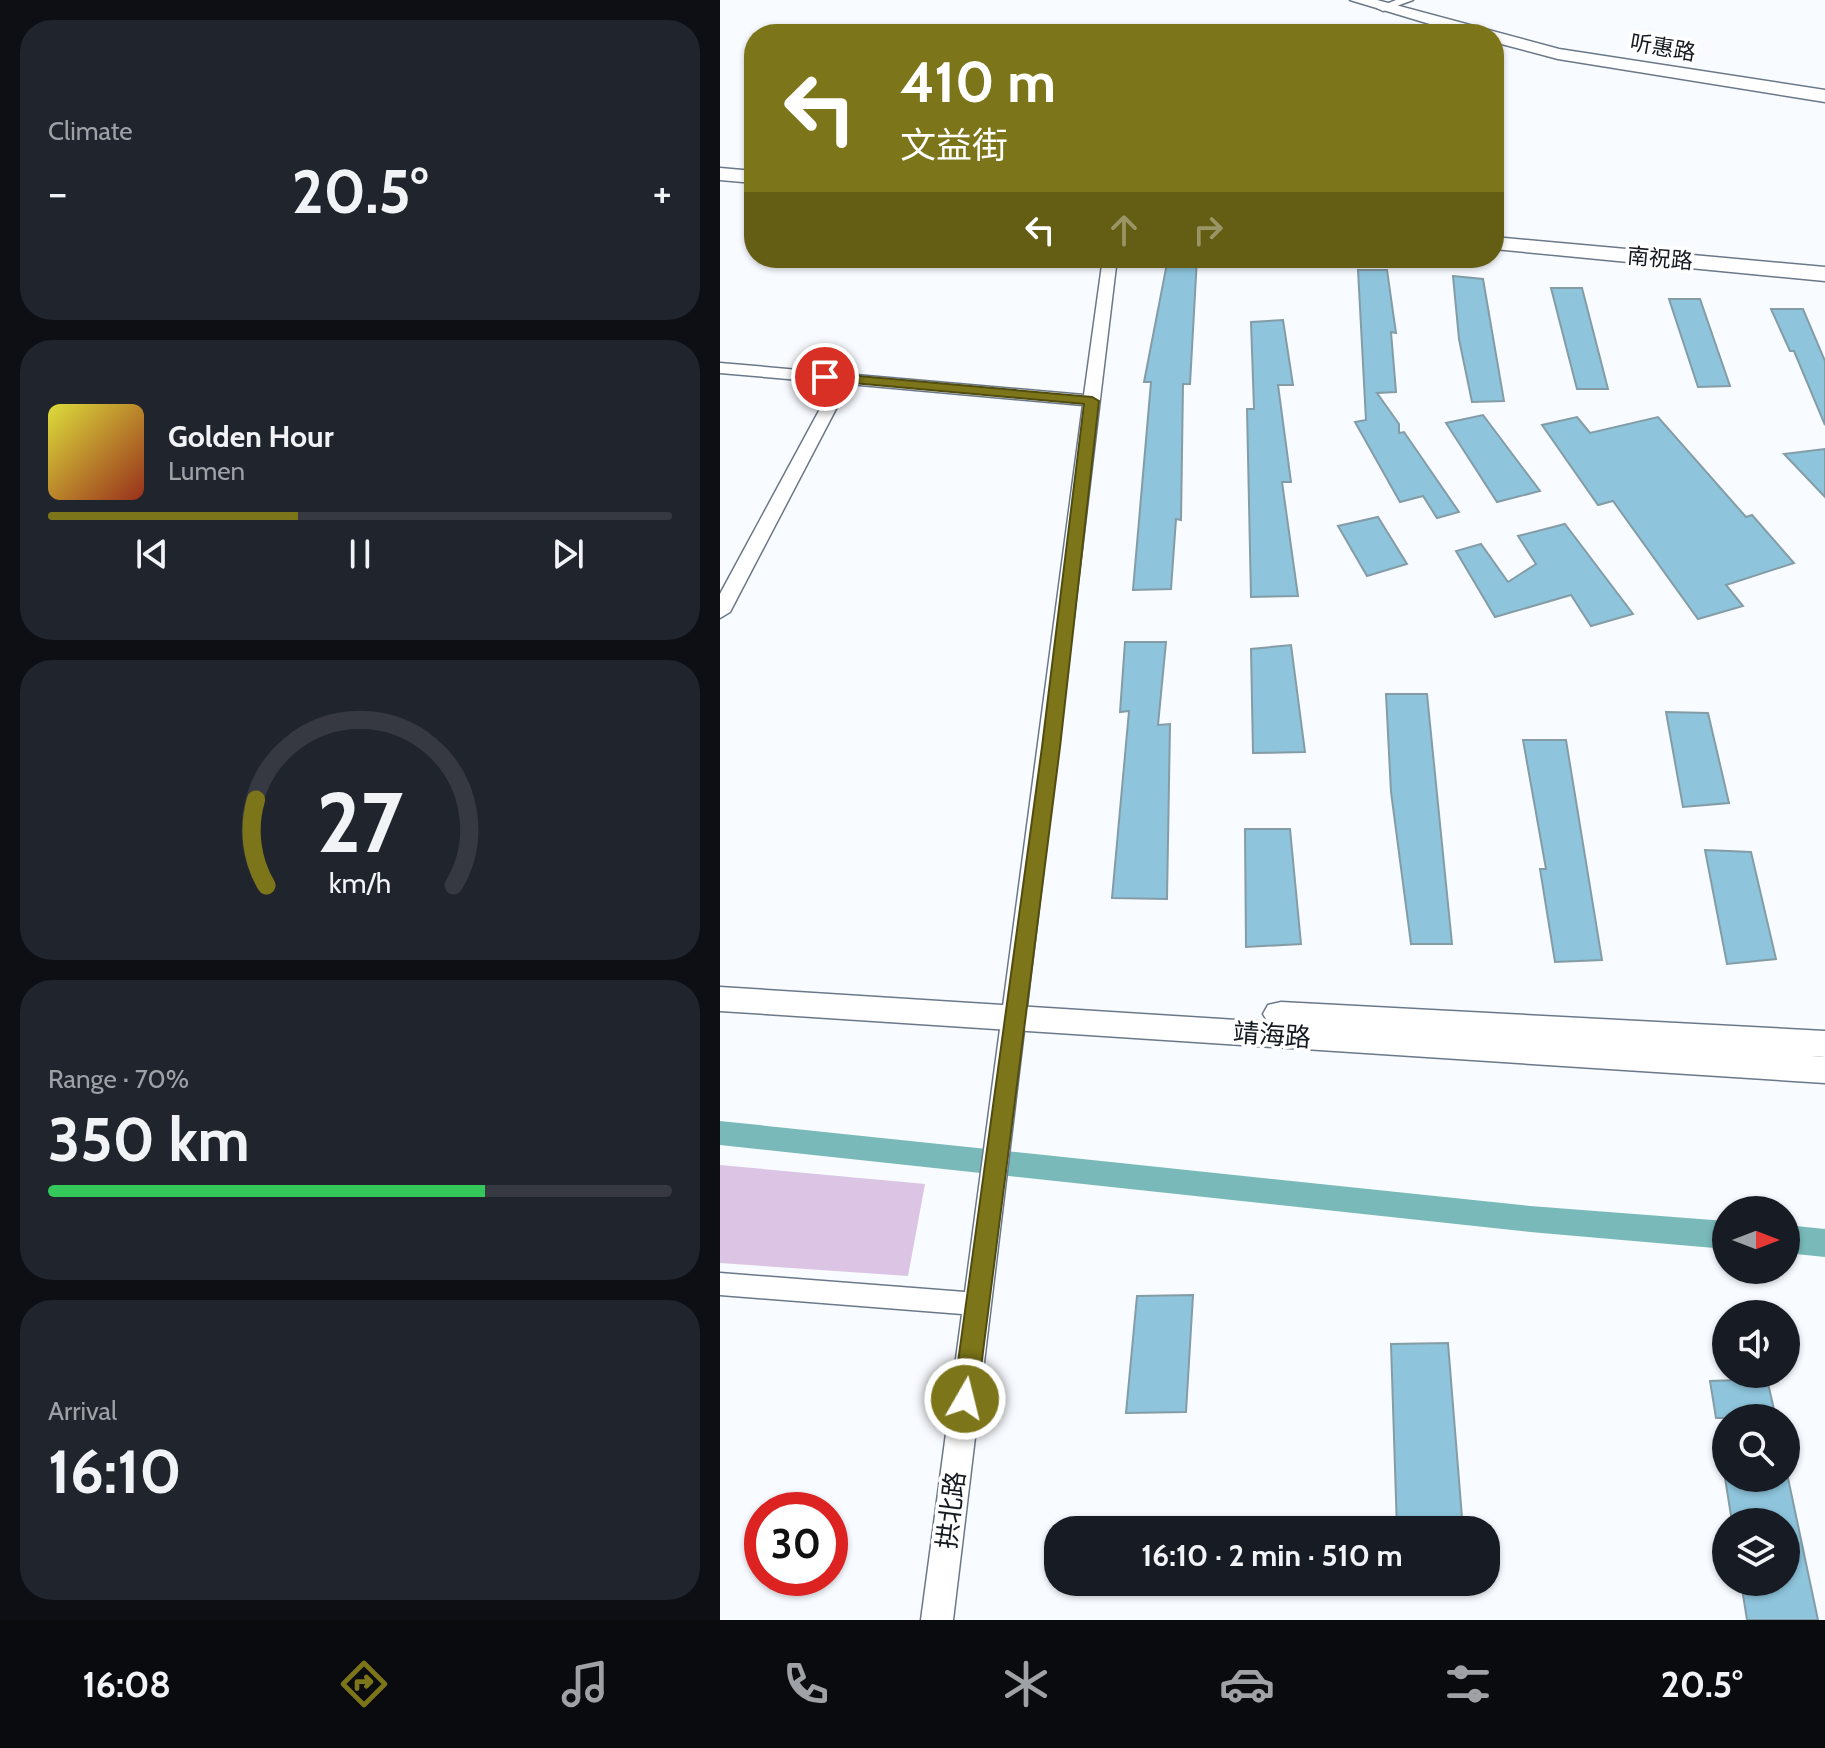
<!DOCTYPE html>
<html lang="en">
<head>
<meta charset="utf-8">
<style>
	:root { --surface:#171b24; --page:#20242c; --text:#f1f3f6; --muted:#9ea1a6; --line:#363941; --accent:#7d7519 }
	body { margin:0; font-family:Cabin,"Noto Sans SC",sans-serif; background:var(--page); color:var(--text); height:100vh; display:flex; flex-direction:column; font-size:30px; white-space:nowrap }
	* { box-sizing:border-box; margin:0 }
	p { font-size:26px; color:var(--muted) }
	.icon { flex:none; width:44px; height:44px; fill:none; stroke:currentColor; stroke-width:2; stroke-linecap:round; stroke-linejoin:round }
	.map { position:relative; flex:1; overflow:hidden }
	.side { display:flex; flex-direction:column; gap:20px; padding:20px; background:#0d0f14; width:720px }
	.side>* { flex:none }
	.hud { position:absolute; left:24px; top:24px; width:760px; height:244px; border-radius:32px; box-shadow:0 2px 6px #0004; background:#7d7519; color:#fff; overflow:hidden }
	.needle { width:52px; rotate:90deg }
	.controls { position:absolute; left:992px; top:1196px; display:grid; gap:16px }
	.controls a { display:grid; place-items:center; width:88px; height:88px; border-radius:50%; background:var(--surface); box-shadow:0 2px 6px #0004; font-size:40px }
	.speed { position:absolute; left:24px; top:1492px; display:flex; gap:16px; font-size:40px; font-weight:700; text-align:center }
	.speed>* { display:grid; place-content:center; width:104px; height:104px; border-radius:50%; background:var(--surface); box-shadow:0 2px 6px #0004; line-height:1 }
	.speed .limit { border:12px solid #d22; background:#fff; color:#111 }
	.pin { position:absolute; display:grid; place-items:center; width:68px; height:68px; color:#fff; margin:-34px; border:4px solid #fff; border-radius:50%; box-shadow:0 2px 8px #0007 }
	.me { position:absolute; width:88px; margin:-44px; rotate:8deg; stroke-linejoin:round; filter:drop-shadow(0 0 6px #0008) }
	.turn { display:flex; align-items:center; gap:28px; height:168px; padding:0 24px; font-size:36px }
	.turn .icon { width:104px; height:104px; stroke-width:2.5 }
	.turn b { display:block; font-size:56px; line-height:68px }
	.lanes { display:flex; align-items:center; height:76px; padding:0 24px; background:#0003; justify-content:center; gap:40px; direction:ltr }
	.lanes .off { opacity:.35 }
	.big { font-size:60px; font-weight:800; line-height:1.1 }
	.side .tile { flex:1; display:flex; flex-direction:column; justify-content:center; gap:12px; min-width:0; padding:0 28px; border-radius:32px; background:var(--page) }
	.side .dial { align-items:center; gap:0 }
	.dial svg { height:208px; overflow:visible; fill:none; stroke:var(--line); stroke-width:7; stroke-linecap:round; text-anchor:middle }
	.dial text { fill:var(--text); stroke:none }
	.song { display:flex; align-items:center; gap:24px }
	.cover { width:96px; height:96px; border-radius:12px; background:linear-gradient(135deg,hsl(60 70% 55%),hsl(10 70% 35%)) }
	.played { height:8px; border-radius:4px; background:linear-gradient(90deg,var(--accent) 40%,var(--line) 40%) }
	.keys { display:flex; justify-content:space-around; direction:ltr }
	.heat { display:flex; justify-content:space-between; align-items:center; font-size:44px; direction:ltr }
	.charge { height:12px; border-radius:6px; background:linear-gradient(90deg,#34c759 70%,var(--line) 0) }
	.trip { position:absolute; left:324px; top:1516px; width:456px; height:80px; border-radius:32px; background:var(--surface); box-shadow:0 2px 6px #0004; font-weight:800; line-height:80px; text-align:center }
	.tab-bar { display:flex; height:128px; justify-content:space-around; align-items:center; background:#090b0e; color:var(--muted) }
	.tab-bar .icon { width:56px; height:56px }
	.tab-bar .selected { color:var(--accent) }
	.tab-bar b { font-size:36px; color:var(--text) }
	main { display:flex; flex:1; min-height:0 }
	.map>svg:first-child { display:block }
</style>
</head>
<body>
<main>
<section class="side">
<div class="tile"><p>Climate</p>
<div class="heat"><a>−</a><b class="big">20.5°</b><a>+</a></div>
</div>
<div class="tile">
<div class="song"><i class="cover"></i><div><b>Golden Hour</b><p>Lumen</p></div></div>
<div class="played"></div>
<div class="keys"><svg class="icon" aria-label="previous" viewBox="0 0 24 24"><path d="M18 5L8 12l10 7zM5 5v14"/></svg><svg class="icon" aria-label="pause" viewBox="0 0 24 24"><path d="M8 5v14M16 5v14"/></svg><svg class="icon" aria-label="next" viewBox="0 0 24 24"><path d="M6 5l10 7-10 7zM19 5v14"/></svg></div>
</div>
<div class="tile dial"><svg viewBox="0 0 100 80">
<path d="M14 69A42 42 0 1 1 86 69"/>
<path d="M14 69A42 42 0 0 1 10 36" stroke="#7d7519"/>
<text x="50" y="56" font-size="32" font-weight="700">27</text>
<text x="50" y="72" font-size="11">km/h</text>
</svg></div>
<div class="tile"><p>Range · 70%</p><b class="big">350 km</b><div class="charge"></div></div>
<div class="tile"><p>Arrival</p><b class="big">16:10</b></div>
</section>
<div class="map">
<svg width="1105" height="1620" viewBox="0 0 1105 1620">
	<rect width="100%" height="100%" fill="#f8fbff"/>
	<polygon fill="#dbc4e4" points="0,1165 205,1184 188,1276 0,1263"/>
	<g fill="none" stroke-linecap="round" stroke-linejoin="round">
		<g fill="#79b9b9" fill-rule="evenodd">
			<polygon points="0,1121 810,1206 1006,1221 1006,1249 810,1232 0,1145"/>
			<polygon points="1066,1225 1105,1229 1105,1257 1066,1253"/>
		</g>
	</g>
	<g fill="#8ec5dd" stroke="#849ca6" stroke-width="2">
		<polygon points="448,258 477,258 470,384 463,384 461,520 456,519 451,589 413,590 431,382 424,382"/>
		<polygon points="638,270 667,270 676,333 671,332 676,392 657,393 679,424 679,433 684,432 739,512 717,518 703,496 680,502 635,422 646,420"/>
		<polygon points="733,276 763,279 784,401 752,402 739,339"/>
		<polygon points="831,288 862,288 888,389 857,389"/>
		<polygon points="949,299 980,299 1010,386 978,387"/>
		<polygon points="1051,309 1083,309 1105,361 1105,425 1074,351 1070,351"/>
		<polygon points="563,320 573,385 558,385 571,482 562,482 578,596 531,597 527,409 534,409 531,322"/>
		<polygon points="763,415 820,491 777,502 726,423"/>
		<polygon points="857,417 870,433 938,417 1026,517 1032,515 1074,563 1006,585 1023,606 978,619 893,501 878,505 822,425"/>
		<polygon points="1105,449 1105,497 1064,454"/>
		<polygon points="658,517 687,564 647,576 618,526"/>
		<polygon points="845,524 913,614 871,626 851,595 775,617 736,551 761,544 788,582 816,564 798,536"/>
		<polygon points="405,642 446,642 438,725 450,724 447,899 392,898 409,711 400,712"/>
		<polygon points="571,645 585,752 533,753 531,649"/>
		<polygon points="666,694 707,694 732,944 691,944 671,792"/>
		<polygon points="946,712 988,713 1009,803 963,807"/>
		<polygon points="803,740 846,740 882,960 835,962 820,869 826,869"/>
		<polygon points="525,829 570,829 581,944 526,947"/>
		<polygon points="985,850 1031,852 1056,959 1007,964"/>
		<polygon points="473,1295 466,1412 406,1413 417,1296"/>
		<polygon points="728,1343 743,1530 677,1530 671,1344"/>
		<polygon points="1047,1379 1056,1418 996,1418 990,1381"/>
		<polygon points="1005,1478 1068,1478 1098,1620 1027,1620 1021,1582 1066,1582 1066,1522 1012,1522"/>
	</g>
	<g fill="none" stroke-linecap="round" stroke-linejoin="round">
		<g stroke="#6b7889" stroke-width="3">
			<g id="street">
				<polygon points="676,0 693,0 663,11 657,8"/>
				<polygon points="383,258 397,258 233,1620 201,1620 242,1314 0,1295 0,1273 245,1292 363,405 129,384 10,612 0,618 0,594 114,383 0,373 0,363 364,395"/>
			</g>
		</g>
		<g stroke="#6b7889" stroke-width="3">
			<g id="secondary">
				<polygon points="630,0 657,0 839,49 1105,90 1105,102 838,59 774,42 774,34 743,34"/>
				<polygon points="0,168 34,171 34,183 0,180"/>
				<polygon points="774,237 1105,267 1105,281 774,249"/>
				<polygon points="0,987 548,1022 543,1014 548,1005 561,1002 1105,1031 1105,1057 1092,1056 1105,1057 1105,1083 0,1011"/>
			</g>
		</g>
		<use href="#street" fill="#fff" fill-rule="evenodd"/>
		<use href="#secondary" fill="#fff" fill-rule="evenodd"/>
	</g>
	<polygon fill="#7d7519" stroke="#514c10" stroke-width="2" points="105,373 372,397 379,401 340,747 257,1399 254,1406 245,1409 237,1406 233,1399 322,747 364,404 100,380 98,377"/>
	<g text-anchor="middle" stroke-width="7" stroke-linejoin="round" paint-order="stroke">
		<g font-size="22" fill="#151a21" stroke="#fff">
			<text transform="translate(943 47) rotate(10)" y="8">听惠路</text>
			<text transform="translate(940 258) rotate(5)" y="8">南祝路</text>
		</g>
		<g font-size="26" fill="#151a21" stroke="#fff">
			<text transform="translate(552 1035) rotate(4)" y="9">靖海路</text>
			<text transform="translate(231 1510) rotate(-83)" y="9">拱北路</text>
		</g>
	</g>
</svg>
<div class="controls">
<a><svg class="needle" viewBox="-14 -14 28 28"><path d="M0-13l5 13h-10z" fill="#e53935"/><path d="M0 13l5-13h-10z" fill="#9ea1a6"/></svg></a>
<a><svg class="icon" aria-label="sound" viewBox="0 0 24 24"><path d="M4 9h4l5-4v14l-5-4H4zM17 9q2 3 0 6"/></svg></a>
<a><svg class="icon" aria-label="search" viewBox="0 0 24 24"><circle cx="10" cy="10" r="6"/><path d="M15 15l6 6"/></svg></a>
<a><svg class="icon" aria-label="layers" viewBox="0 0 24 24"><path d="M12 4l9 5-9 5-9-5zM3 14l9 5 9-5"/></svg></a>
</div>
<div class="speed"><div class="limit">30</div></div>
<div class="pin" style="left:105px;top:377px;background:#d93025"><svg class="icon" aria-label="arrive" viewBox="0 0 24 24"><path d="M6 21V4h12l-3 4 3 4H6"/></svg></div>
<svg class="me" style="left:245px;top:1399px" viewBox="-20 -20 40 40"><circle r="17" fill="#7d7519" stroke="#fff" stroke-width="3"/><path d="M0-11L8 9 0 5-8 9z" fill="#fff"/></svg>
<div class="trip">16:10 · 2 min · 510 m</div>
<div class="hud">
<div class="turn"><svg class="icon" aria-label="left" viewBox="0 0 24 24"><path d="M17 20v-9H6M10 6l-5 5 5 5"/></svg><div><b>410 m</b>文益街</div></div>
<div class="lanes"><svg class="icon" aria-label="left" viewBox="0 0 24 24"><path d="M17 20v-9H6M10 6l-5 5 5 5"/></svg><svg class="icon off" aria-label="ahead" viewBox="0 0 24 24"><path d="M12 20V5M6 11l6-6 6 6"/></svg><svg class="icon off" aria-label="right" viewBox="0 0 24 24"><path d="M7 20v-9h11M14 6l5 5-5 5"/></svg></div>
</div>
</div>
</main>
<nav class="tab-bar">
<b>16:08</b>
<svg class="icon selected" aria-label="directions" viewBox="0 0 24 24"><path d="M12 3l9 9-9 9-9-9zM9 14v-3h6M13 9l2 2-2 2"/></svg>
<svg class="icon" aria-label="music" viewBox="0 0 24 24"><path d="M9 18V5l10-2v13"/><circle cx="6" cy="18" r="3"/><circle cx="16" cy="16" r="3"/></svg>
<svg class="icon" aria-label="phone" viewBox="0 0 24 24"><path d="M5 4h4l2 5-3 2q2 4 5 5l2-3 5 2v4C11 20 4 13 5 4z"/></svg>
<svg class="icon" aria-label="climate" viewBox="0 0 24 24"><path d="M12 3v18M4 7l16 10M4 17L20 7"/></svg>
<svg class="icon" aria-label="car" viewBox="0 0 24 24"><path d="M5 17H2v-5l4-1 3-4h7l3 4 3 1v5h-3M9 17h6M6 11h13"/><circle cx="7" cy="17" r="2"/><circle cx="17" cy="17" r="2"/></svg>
<svg class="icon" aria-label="filters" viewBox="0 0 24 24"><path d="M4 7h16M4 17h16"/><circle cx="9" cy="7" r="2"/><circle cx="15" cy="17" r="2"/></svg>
<b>20.5°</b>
</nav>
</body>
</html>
